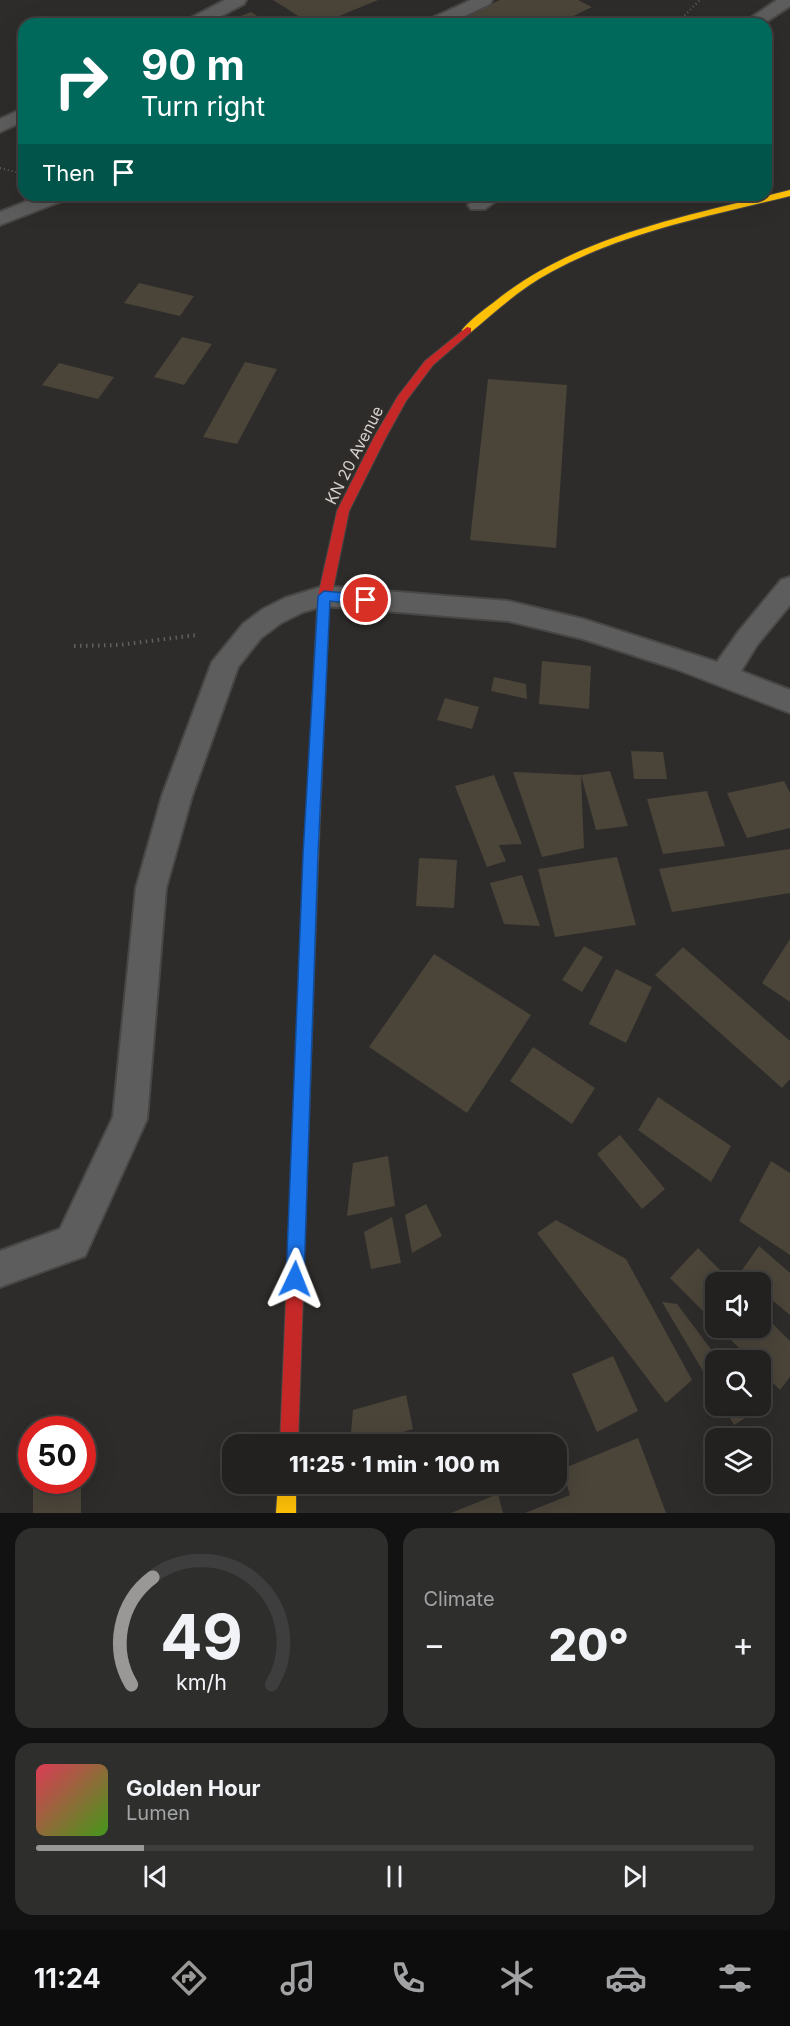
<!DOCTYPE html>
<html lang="en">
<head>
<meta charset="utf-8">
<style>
	:root { --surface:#222120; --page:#2e2e2d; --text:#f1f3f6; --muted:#a2a3a5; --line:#3f3e3e; --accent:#9a9896 }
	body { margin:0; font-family:Inter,sans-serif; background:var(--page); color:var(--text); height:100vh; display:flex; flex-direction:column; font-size:22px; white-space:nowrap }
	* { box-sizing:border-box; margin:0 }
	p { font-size:20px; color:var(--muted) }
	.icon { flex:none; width:33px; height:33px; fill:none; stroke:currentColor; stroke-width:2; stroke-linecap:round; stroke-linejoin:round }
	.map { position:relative; height:1513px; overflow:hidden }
	.panel { display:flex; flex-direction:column; gap:15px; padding:15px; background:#131212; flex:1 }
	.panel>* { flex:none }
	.banner { position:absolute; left:18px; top:18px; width:754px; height:183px; border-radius:18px; box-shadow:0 6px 24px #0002,0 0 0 2px var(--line); background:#00695c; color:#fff; overflow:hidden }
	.tools { position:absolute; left:705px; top:1272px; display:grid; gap:12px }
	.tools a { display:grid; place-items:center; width:66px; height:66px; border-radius:12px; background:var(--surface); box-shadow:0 6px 24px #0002,0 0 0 2px var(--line); font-size:30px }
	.speed { position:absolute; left:18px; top:1416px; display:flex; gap:12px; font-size:30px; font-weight:700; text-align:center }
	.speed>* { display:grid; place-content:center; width:78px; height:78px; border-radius:50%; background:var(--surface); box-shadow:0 6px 24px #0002,0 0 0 2px var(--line); line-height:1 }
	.speed .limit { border:9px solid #d22; background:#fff; color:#111 }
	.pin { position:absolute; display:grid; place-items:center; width:51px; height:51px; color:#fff; margin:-26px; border:3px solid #fff; border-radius:50%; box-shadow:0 2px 6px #0007 }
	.me { position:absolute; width:66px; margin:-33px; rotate:2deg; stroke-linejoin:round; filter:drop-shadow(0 0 4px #0008) }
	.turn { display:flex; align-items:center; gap:21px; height:126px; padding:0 24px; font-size:27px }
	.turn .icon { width:78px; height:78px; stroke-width:2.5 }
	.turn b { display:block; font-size:42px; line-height:51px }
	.then { display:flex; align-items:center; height:57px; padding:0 24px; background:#0003; gap:12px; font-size:22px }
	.big { font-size:45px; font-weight:800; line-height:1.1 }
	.panel .widget { flex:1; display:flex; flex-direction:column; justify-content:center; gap:9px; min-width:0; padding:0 21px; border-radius:18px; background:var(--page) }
	.panel .dial { align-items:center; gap:0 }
	.dial svg { height:156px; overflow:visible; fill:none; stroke:var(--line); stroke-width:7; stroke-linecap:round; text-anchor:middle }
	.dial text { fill:var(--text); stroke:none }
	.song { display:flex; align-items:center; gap:18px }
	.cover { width:72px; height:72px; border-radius:9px; background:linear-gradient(135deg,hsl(350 70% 55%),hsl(100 70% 35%)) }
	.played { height:6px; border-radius:3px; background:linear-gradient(90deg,var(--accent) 15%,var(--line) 15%) }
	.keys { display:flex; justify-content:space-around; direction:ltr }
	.heat { display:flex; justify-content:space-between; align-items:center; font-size:33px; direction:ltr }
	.panel .tiles { flex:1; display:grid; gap:15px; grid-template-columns:1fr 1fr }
	.widget:last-child { grid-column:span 2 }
	.trip { position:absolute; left:222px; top:1434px; width:345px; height:60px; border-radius:18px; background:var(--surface); box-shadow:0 6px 24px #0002,0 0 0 2px var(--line); font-weight:800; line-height:60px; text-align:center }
	.dock { display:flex; height:96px; justify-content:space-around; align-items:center; background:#0e0d0d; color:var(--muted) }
	.dock .icon { width:42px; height:42px }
	.dock .current { color:var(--accent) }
	.dock b { font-size:27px; color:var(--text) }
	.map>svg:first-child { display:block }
</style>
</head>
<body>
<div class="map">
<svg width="790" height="1513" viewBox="0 0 790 1513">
	<rect width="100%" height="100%" fill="#2e2c2a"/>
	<g fill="#4a4439">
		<polygon points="273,0 378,0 320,24 311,24"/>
		<polygon points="500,0 578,0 592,7 557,24 449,24"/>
		<polygon points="251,12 270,24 221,24"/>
		<polygon points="139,283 194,296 180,316 124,303"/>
		<polygon points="182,337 212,344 184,385 154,377"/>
		<polygon points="245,362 277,369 237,444 203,437"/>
		<polygon points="59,363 114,377 98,399 42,385"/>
		<polygon points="488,379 567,385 556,548 470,540"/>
		<polygon points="542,661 591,666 589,709 539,704"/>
		<polygon points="494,677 526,684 527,699 491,691"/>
		<polygon points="445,698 479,707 472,729 437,720"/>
		<polygon points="631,751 663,752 667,779 634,779"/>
		<polygon points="610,771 628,826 596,830 581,775 584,848 542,857 513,772 581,775"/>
		<polygon points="494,775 522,844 499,845 506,861 487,867 455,786"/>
		<polygon points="784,781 790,793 790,828 747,838 727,793"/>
		<polygon points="707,791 725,846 663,854 647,799"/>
		<polygon points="790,849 790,893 672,912 659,869"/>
		<polygon points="617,857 636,925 555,937 538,869"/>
		<polygon points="419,858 457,860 454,908 416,906"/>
		<polygon points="522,875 540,926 504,924 490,883"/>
		<polygon points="790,939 790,1002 762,983"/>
		<polygon points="584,946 603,957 582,992 562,980"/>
		<polygon points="683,947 790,1041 790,1079 782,1088 655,975"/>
		<polygon points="434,954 531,1015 467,1113 369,1047"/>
		<polygon points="616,969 652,987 626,1043 589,1024"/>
		<polygon points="533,1047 595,1088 572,1124 510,1081"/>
		<polygon points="658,1097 731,1146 711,1182 638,1130"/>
		<polygon points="620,1135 665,1189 642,1209 597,1154"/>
		<polygon points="388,1156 395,1206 347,1216 353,1163"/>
		<polygon points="771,1161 790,1173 790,1255 739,1221"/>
		<polygon points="426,1204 442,1236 412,1253 405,1215"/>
		<polygon points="392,1217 401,1263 371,1269 364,1232"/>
		<polygon points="556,1220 626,1259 692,1380 666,1403 537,1233"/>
		<polygon points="759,1246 790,1273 790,1315 760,1290 760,1282 752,1282 740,1273"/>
		<polygon points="698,1248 732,1282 716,1282 716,1324 670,1278"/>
		<polygon points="662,1302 677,1304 719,1360 716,1360 716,1393"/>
		<polygon points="760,1311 790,1341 790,1377 780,1390 760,1370 760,1360 751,1360 719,1328 760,1328"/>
		<polygon points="613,1356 638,1411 597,1432 572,1374"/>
		<polygon points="406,1395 413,1429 361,1444 350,1444 353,1410"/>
		<polygon points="760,1398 765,1405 734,1425 723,1406 760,1406"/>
		<polygon points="638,1438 666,1513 525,1513 570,1495 562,1469"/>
		<rect x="33" y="1480" width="48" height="33"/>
		<polygon points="498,1494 503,1513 451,1513"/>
	</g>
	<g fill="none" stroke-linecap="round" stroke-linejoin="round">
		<g stroke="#484745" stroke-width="4">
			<g id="lane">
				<polygon points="225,0 246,0 244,4 206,24 184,24 187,20"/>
				<polygon points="471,0 492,0 490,4 448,24 425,24 428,20"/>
				<polygon points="777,0 790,0 790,6 763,24 742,24"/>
				<polygon points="24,108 24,121 0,132 0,119"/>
				<polygon points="42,195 70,195 67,199 0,225 0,212"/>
				<polygon points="480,195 504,195 485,209 471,209 468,205"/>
				<polygon points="790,577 790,605 757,645 741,671 790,690 790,713 676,669 583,639 508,621 324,606 303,612 281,623 261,638 238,667 192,796 166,888 147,1119 85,1256 0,1287 0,1251 60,1229 113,1117 136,888 162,796 212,662 243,624 263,609 285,598 324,586 508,601 583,619 717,662 739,631 781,580"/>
			</g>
		</g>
		<g stroke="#484745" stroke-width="2">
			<polygon id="fast" points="311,859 316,861 318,865 307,1176 305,1182 299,1184 293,1182 291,1176 304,865 306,861"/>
		</g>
		<g stroke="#484745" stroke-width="2">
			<g id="slow">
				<path d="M790 190V196C710 216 624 232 551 272 521 288 496 311 471 332H463L462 330C470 320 482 311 493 303 576 235 688 216 790 190Z"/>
				<polygon points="323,604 329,609 318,865 316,869 311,871 306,869 304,865 317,609"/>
				<polygon points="278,1484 296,1484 296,1513 276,1513"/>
			</g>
		</g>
		<g stroke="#484745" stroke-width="2">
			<g id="jam">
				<polygon points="467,327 471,328 471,332 433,365 406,401 385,439 349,511 329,609 323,614 319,612 318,596 337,511 373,439 398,396 425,361"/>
				<polygon points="299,1168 305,1170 307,1176 298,1444 280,1444 291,1176 293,1170"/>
			</g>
		</g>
		<g stroke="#61605f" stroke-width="2" stroke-dasharray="1 3" stroke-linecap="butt">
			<polyline points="676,24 700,0"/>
			<polyline points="0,168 20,173"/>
		</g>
		<polyline stroke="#61605f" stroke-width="4" stroke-dasharray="1.5 4.5" stroke-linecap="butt" points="74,646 119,645 197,635"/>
		<use href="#lane" fill="#5e5d5d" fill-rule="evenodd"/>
		<use href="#fast" fill="#4caf50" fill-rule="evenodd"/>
		<use href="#slow" fill="#ffc107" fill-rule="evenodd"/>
		<use href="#jam" fill="#c62828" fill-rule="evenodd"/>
	</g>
	<polygon fill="#1a73e8" stroke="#114b97" stroke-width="1.5" points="324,591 366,595 372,600 366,605 330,601 318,855 304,1279 301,1285 295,1288 289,1285 286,1279 303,855 318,596"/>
	<g text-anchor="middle" stroke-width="6" stroke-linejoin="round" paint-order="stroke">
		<g font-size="16" fill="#d4d2d0" stroke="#2f2c29">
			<text transform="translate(354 455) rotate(-63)" y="6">KN 20 Avenue</text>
		</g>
	</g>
</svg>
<div class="tools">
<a><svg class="icon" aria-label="sound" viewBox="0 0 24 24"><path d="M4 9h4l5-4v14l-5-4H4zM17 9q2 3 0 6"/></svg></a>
<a><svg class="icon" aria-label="search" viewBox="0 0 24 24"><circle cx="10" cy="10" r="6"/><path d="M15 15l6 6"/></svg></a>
<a><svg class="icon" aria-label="layers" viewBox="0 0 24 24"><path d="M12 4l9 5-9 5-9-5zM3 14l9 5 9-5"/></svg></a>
</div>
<div class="speed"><div class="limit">50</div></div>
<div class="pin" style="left:366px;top:600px;background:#d93025"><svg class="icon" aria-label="arrive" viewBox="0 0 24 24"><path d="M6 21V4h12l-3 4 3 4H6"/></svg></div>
<svg class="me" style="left:295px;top:1279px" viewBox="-20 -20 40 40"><path d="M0-17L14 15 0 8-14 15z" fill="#1a73e8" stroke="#fff" stroke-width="4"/></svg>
<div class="trip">11:25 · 1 min · 100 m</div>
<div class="banner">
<div class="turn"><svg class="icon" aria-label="right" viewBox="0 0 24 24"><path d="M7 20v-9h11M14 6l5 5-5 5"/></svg><div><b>90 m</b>Turn right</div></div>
<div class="then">Then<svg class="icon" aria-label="arrive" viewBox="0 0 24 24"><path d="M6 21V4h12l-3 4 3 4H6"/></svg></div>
</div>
</div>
<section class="panel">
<div class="tiles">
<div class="widget dial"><svg viewBox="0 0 100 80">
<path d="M14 69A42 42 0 1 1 86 69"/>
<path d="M14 69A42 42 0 0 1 25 14" stroke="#9a9896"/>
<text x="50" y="56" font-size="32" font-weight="700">49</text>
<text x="50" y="72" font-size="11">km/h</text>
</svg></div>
<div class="widget"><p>Climate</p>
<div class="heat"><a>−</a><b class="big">20°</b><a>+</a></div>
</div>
<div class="widget">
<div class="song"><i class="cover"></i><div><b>Golden Hour</b><p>Lumen</p></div></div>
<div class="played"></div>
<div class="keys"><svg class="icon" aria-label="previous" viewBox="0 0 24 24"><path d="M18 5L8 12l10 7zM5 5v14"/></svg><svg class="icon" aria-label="pause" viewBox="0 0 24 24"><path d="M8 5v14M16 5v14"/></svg><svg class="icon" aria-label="next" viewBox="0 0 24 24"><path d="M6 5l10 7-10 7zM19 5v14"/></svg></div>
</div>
</div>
</section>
<nav class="dock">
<b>11:24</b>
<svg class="icon current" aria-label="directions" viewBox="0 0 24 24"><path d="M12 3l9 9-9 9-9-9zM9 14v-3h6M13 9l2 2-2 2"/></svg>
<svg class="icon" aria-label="music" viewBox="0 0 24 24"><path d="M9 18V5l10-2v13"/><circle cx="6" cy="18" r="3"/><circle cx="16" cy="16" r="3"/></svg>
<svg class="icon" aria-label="phone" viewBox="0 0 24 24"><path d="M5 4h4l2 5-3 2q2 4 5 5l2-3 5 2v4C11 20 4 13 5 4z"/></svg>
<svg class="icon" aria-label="climate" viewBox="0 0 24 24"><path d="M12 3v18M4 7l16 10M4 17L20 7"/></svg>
<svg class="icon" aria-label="car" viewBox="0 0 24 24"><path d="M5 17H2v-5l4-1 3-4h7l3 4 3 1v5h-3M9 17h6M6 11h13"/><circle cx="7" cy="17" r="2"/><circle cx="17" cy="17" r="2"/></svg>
<svg class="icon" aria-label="filters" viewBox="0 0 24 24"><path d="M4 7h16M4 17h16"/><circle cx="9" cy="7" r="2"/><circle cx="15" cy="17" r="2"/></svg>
</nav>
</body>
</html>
